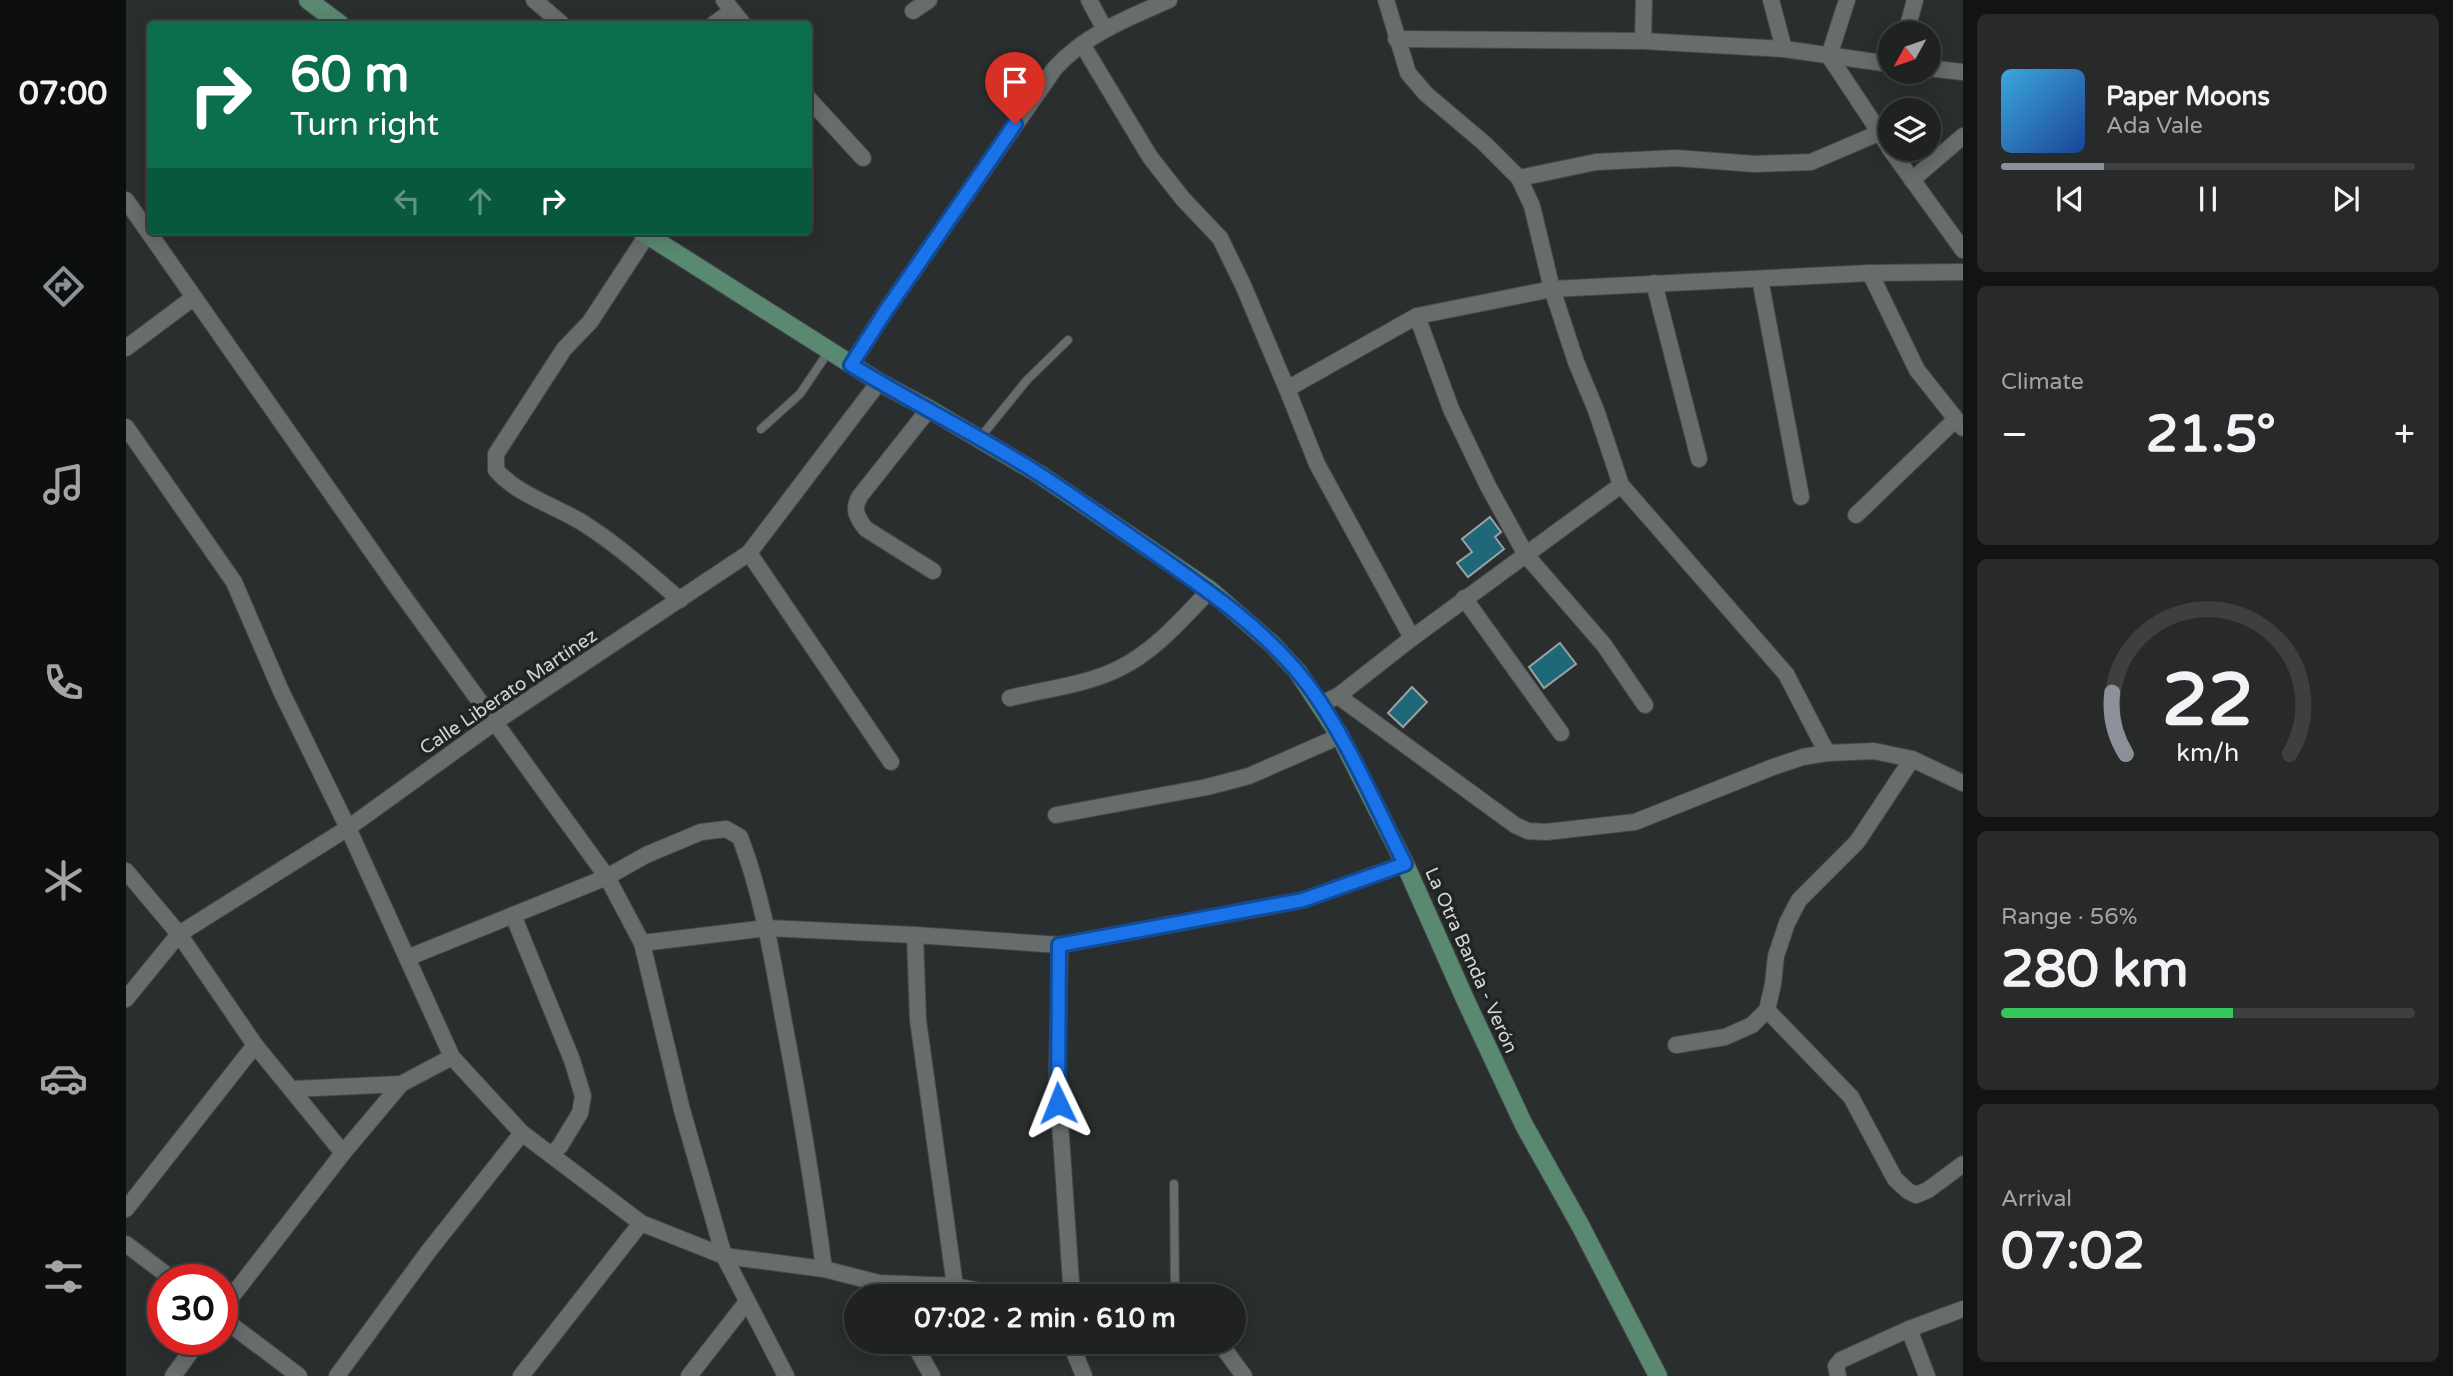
<!DOCTYPE html>
<html lang="en">
<head>
<meta charset="utf-8">
<style>
	:root { --surface:#202222; --page:#282a2a; --text:#f1f3f6; --muted:#a2a4a5; --line:#3d3f40; --accent:#8c9099 }
	body { margin:0; font-family:"Varela Round",sans-serif; background:var(--page); color:var(--text); height:100vh; display:flex; flex-direction:column; font-size:26px; white-space:nowrap }
	* { box-sizing:border-box; margin:0 }
	p { font-size:23px; color:var(--muted) }
	.icon { flex:none; width:38px; height:38px; fill:none; stroke:currentColor; stroke-width:2; stroke-linecap:round; stroke-linejoin:round }
	.map { position:relative; flex:1; overflow:hidden }
	.sheet { display:flex; flex-direction:column; gap:14px; padding:14px; background:#121313; width:490px }
	.sheet>* { flex:none }
	.top-card { position:absolute; left:21px; top:21px; width:665px; height:214px; border-radius:7px; box-shadow:0 4px 18px #0003,0 0 0 2px var(--line); background:#0b6e4f; color:#fff; overflow:hidden }
	.needle { width:46px; rotate:230deg }
	.fabs { position:absolute; left:1752px; top:21px; display:grid; gap:14px }
	.fabs a { display:grid; place-items:center; width:63px; height:63px; border-radius:50%; background:var(--surface); box-shadow:0 4px 18px #0003,0 0 0 2px var(--line); font-size:35px }
	.speed { position:absolute; left:21px; top:1264px; display:flex; gap:14px; font-size:35px; font-weight:700; text-align:center }
	.speed>* { display:grid; place-content:center; width:91px; height:91px; border-radius:50%; background:var(--surface); box-shadow:0 4px 18px #0003,0 0 0 2px var(--line); line-height:1 }
	.speed .limit { border:10px solid #d22; background:#fff; color:#111 }
	.pin { position:absolute; display:grid; place-items:center; width:60px; height:60px; color:#fff; margin:-72px -30px; border-radius:50% 50% 50% 0; rotate:-45deg; box-shadow:0 0 7px #0007 }
	.pin .icon { rotate:45deg }
	.me { position:absolute; width:77px; margin:-38px; rotate:358deg; stroke-linejoin:round; filter:drop-shadow(0 0 5px #0008) }
	.turn { display:flex; align-items:center; gap:24px; height:147px; padding:0 28px; font-size:32px }
	.turn .icon { width:91px; height:91px; stroke-width:2.5 }
	.turn b { display:block; font-size:49px; line-height:60px }
	.lanes { display:flex; align-items:center; height:66px; padding:0 28px; background:#0003; justify-content:center; gap:35px; direction:ltr }
	.lanes .off { opacity:.35 }
	.big { font-size:52px; font-weight:700; line-height:1.1 }
	.sheet .tile { flex:1; display:flex; flex-direction:column; justify-content:center; gap:10px; min-width:0; padding:0 24px; border-radius:10px; background:var(--page) }
	.sheet .dial { align-items:center; gap:0 }
	.dial svg { height:182px; overflow:visible; fill:none; stroke:var(--line); stroke-width:7; stroke-linecap:round; text-anchor:middle }
	.dial text { fill:var(--text); stroke:none }
	.song { display:flex; align-items:center; gap:21px }
	.cover { width:84px; height:84px; border-radius:10px; background:linear-gradient(135deg,hsl(200 70% 55%),hsl(220 70% 35%)) }
	.played { height:7px; border-radius:4px; background:linear-gradient(90deg,var(--accent) 25%,var(--line) 25%) }
	.keys { display:flex; justify-content:space-around; direction:ltr }
	.heat { display:flex; justify-content:space-between; align-items:center; font-size:38px; direction:ltr }
	.charge { height:10px; border-radius:5px; background:linear-gradient(90deg,#34c759 56%,var(--line) 0) }
	.trip { position:absolute; left:718px; top:1284px; width:402px; height:70px; border-radius:35px; background:var(--surface); box-shadow:0 4px 18px #0003,0 0 0 2px var(--line); font-weight:700; line-height:70px; text-align:center }
	main { display:flex; flex:1; min-height:0 }
	.tab-bar { display:flex; flex-direction:column; width:126px; justify-content:space-around; align-items:center; background:#0d0e0e; color:var(--muted) }
	.tab-bar .icon { width:49px; height:49px }
	.tab-bar .current { color:var(--accent) }
	.tab-bar b { font-size:32px; color:var(--text) }
	.map>svg:first-child { display:block }
</style>
</head>
<body>
<main>
<nav class="tab-bar">
<b>07:00</b>
<svg class="icon current" aria-label="directions" viewBox="0 0 24 24"><path d="M12 3l9 9-9 9-9-9zM9 14v-3h6M13 9l2 2-2 2"/></svg>
<svg class="icon" aria-label="music" viewBox="0 0 24 24"><path d="M9 18V5l10-2v13"/><circle cx="6" cy="18" r="3"/><circle cx="16" cy="16" r="3"/></svg>
<svg class="icon" aria-label="phone" viewBox="0 0 24 24"><path d="M5 4h4l2 5-3 2q2 4 5 5l2-3 5 2v4C11 20 4 13 5 4z"/></svg>
<svg class="icon" aria-label="climate" viewBox="0 0 24 24"><path d="M12 3v18M4 7l16 10M4 17L20 7"/></svg>
<svg class="icon" aria-label="car" viewBox="0 0 24 24"><path d="M5 17H2v-5l4-1 3-4h7l3 4 3 1v5h-3M9 17h6M6 11h13"/><circle cx="7" cy="17" r="2"/><circle cx="17" cy="17" r="2"/></svg>
<svg class="icon" aria-label="filters" viewBox="0 0 24 24"><path d="M4 7h16M4 17h16"/><circle cx="9" cy="7" r="2"/><circle cx="15" cy="17" r="2"/></svg>
</nav>
<div class="map">
<svg width="1837" height="1376" viewBox="0 0 1837 1376">
	<rect width="100%" height="100%" fill="#2a2e2e"/>
	<g fill="#1f6879" stroke="#9ca1a2" stroke-width="2">
		<polygon points="1364,517 1375,532 1369,537 1378,549 1342,577 1331,563 1346,552 1336,539"/>
		<polygon points="1434,643 1450,664 1418,688 1403,667"/>
		<polygon points="1286,687 1301,702 1277,727 1262,713"/>
	</g>
	<g fill="none" stroke-linecap="round" stroke-linejoin="round">
		<g stroke="#454948" stroke-width="10">
			<g id="lane">
				<polyline points="635,429 674,394 703,351"/>
				<polyline points="853,439 901,380 942,340"/>
				<polyline points="1048,1184 1049,1297"/>
			</g>
		</g>
		<g stroke="#454948" stroke-width="18">
			<g id="street">
				<polyline points="408,0 436,24"/>
				<polyline points="598,0 617,24"/>
				<polyline points="963,0 978,28"/>
				<polyline points="1260,0 1282,73 1300,94 1358,143 1393,178 1406,206 1426,289 1450,362 1470,410 1495,485 1660,674 1701,753"/>
				<polyline points="1645,0 1658,49"/>
				<polyline points="1721,0 1703,56 1764,148"/>
				<polyline points="787,11 803,0"/>
				<polyline points="588,24 606,11"/>
				<polyline points="1780,33 1789,0"/>
				<polyline points="1270,39 1517,41 1658,49 1764,64"/>
				<polyline points="1517,41 1518,0"/>
				<polyline points="956,44 1024,157 1057,199 1094,238 1117,285 1161,389"/>
				<polyline points="1802,68 1837,72"/>
				<polyline points="682,98 737,158"/>
				<polyline points="1764,149 1837,250"/>
				<polyline points="1393,178 1470,162 1550,158 1629,164 1685,162 1753,133"/>
				<polyline points="1786,180 1837,136"/>
				<polyline points="0,200 273,590 481,877 516,943 641,928 789,935 934,945 1177,900 1279,864"/>
				<path d="M521 235 464 322 438 349 370 454V470C393 496 428 505 457 523 492 545 523 573 554 600"/>
				<polyline points="1744,273 1791,370 1837,428"/>
				<polyline points="1634,279 1675,497"/>
				<polyline points="1528,283 1573,459"/>
				<polyline points="1291,316 1325,409 1362,486 1400,555 1478,645 1519,705"/>
				<polyline points="0,348 67,298"/>
				<path d="M725 365 759 312 929 68C960 34 1002 18 1043 0"/>
				<path d="M803 409 734 496C726 509 731 518 740 529L807 571"/>
				<polyline points="0,427 108,582 155,691 222,828 326,1057 396,1133 515,1223 598,1256 698,1269 753,1283 829,1286 886,1297"/>
				<polyline points="1730,515 1829,420"/>
				<polyline points="623,553 765,762"/>
				<polyline points="1338,598 1435,733"/>
				<polyline points="1286,638 1495,485"/>
				<polyline points="1212,696 1286,638 1191,464 1161,389 1291,316 1426,289 1744,273 1837,272"/>
				<path d="M884 698C919 689 961 685 994 668 1029 651 1057 618 1084 590"/>
				<polyline points="1203,700 1212,696 1389,825 1402,831 1420,832 1509,822 1647,767 1677,757 1701,753 1748,751 1786,759 1837,783"/>
				<polyline points="930,815 1081,787 1123,776 1214,736"/>
				<polyline points="0,871 53,934 129,1045 217,1153"/>
				<polyline points="387,915 446,1060 457,1096 454,1113 434,1146 425,1155"/>
				<polyline points="789,935 792,1020 829,1286"/>
				<polyline points="516,943 556,1110 598,1256 660,1376"/>
				<polyline points="934,945 931,1078 946,1297"/>
				<path d="M281 958 481 877 520 855 575 832 600 829 614 837C636 895 646 956 657 1017 673 1101 687 1185 698 1269"/>
				<polyline points="0,999 53,934 222,828 369,722 623,553 753,382"/>
				<polyline points="1641,1010 1725,1097 1769,1179 1782,1191 1790,1195 1802,1190 1837,1164"/>
				<polyline points="1550,1045 1599,1037 1626,1025 1641,1010 1647,984 1650,956 1661,923 1673,900 1731,842 1786,759"/>
				<polyline points="167,1089 275,1084"/>
				<polyline points="0,1209 129,1045"/>
				<polyline points="0,1244 46,1279"/>
				<polyline points="96,1309 217,1153 275,1084 326,1057"/>
				<polyline points="96,1318 173,1376"/>
				<polyline points="1783,1329 1801,1376"/>
				<polyline points="787,1342 806,1376"/>
				<polyline points="944,1342 958,1376"/>
				<polyline points="1093,1342 1118,1376"/>
				<polyline points="47,1376 74,1339"/>
				<polyline points="211,1376 302,1252 396,1133"/>
				<polyline points="395,1376 515,1223"/>
				<polyline points="563,1376 620,1303"/>
				<polyline points="1712,1376 1710,1366 1715,1360 1783,1329 1837,1309"/>
			</g>
		</g>
		<g stroke="#454948" stroke-width="20">
			<g id="secondary">
				<polyline points="182,0 214,24"/>
				<polyline points="515,231 753,382 803,409 913,474 1084,590 1146,644 1172,672 1214,736 1279,864 1339,999 1398,1125 1454,1225 1532,1376"/>
			</g>
		</g>
		<use href="#lane" stroke="#676c6c" stroke-width="8"/>
		<use href="#street" stroke="#676c6c" stroke-width="16"/>
		<use href="#secondary" stroke="#598970" stroke-width="18"/>
	</g>
	<g fill="none" stroke-linecap="round" stroke-linejoin="round">
		<g stroke="#114b97" stroke-width="18">
			<path id="route" d="M889 124 759 312 725 365C787 403 852 435 913 474 952 499 989 526 1027 552 1078 588 1129 622 1170 670 1215 723 1247 801 1279 864L1177 900 933 945 932 1103"/>
		</g>
		<use href="#route" stroke="#1a73e8" stroke-width="12"/>
	</g>
	<g text-anchor="middle" stroke-width="7" stroke-linejoin="round" paint-order="stroke">
		<g font-size="19" fill="#d3d6d5" stroke="#202524">
			<text transform="translate(382 691) rotate(-34)" y="7">Calle Liberato Martínez</text>
			<text transform="translate(1346 960) rotate(66)" y="7">La Otra Banda - Verón</text>
		</g>
	</g>
</svg>
<div class="fabs">
<a><svg class="needle" viewBox="-14 -14 28 28"><path d="M0-13l5 13h-10z" fill="#e53935"/><path d="M0 13l5-13h-10z" fill="#a2a4a5"/></svg></a>
<a><svg class="icon" aria-label="layers" viewBox="0 0 24 24"><path d="M12 4l9 5-9 5-9-5zM3 14l9 5 9-5"/></svg></a>
</div>
<div class="speed"><div class="limit">30</div></div>
<div class="pin" style="left:889px;top:124px;background:#d93025"><svg class="icon" aria-label="arrive" viewBox="0 0 24 24"><path d="M6 21V4h12l-3 4 3 4H6"/></svg></div>
<svg class="me" style="left:932px;top:1103px" viewBox="-20 -20 40 40"><path d="M0-17L14 15 0 8-14 15z" fill="#1a73e8" stroke="#fff" stroke-width="4"/></svg>
<div class="trip">07:02 · 2 min · 610 m</div>
<div class="top-card">
<div class="turn"><svg class="icon" aria-label="right" viewBox="0 0 24 24"><path d="M7 20v-9h11M14 6l5 5-5 5"/></svg><div><b>60 m</b>Turn right</div></div>
<div class="lanes"><svg class="icon off" aria-label="left" viewBox="0 0 24 24"><path d="M17 20v-9H6M10 6l-5 5 5 5"/></svg><svg class="icon off" aria-label="ahead" viewBox="0 0 24 24"><path d="M12 20V5M6 11l6-6 6 6"/></svg><svg class="icon" aria-label="right" viewBox="0 0 24 24"><path d="M7 20v-9h11M14 6l5 5-5 5"/></svg></div>
</div>
</div>
<section class="sheet">
<div class="tile">
<div class="song"><i class="cover"></i><div><b>Paper Moons</b><p>Ada Vale</p></div></div>
<div class="played"></div>
<div class="keys"><svg class="icon" aria-label="previous" viewBox="0 0 24 24"><path d="M18 5L8 12l10 7zM5 5v14"/></svg><svg class="icon" aria-label="pause" viewBox="0 0 24 24"><path d="M8 5v14M16 5v14"/></svg><svg class="icon" aria-label="next" viewBox="0 0 24 24"><path d="M6 5l10 7-10 7zM19 5v14"/></svg></div>
</div>
<div class="tile"><p>Climate</p>
<div class="heat"><a>−</a><b class="big">21.5°</b><a>+</a></div>
</div>
<div class="tile dial"><svg viewBox="0 0 100 80">
<path d="M14 69A42 42 0 1 1 86 69"/>
<path d="M14 69A42 42 0 0 1 8 42" stroke="#8c9099"/>
<text x="50" y="56" font-size="32" font-weight="700">22</text>
<text x="50" y="72" font-size="11">km/h</text>
</svg></div>
<div class="tile"><p>Range · 56%</p><b class="big">280 km</b><div class="charge"></div></div>
<div class="tile"><p>Arrival</p><b class="big">07:02</b></div>
</section>
</main>
</body>
</html>
